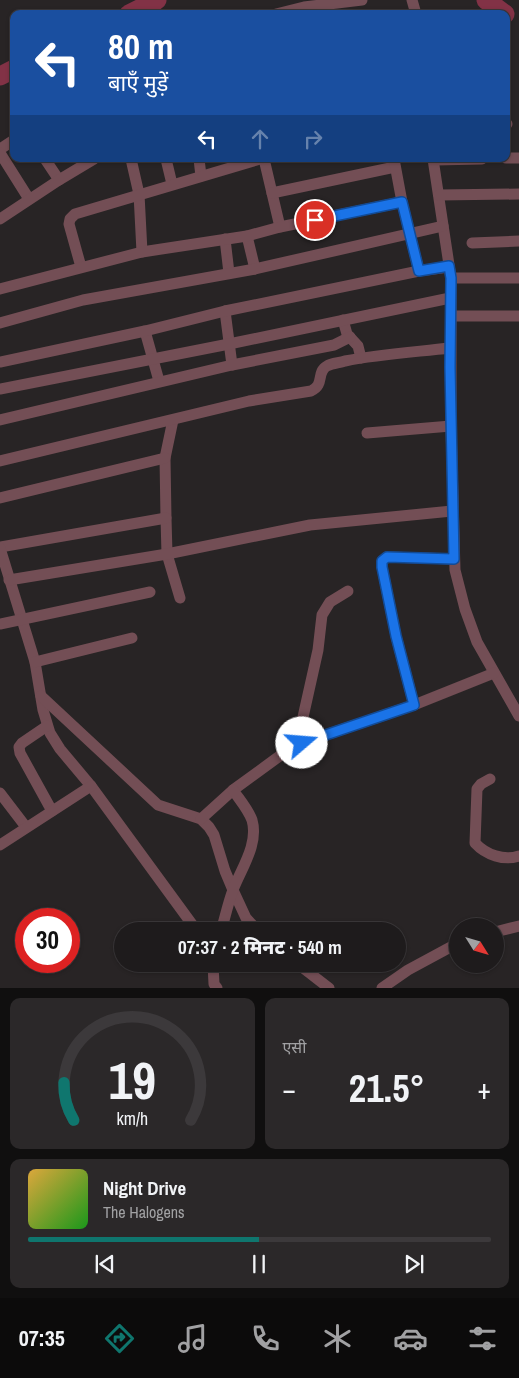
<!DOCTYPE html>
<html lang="hi">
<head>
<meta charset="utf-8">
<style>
	:root { --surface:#1e1b1c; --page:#2b2829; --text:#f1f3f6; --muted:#a1a1a3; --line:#3c393b; --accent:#0f766e }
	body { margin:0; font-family:"Archivo Narrow","Noto Sans Devanagari",sans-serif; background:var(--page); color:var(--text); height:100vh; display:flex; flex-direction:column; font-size:19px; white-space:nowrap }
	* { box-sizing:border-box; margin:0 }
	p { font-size:16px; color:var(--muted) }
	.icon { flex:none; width:28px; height:28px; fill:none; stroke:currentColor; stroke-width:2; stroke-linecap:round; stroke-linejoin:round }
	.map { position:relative; height:988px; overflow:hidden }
	.side { display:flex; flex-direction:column; gap:10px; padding:10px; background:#100f0f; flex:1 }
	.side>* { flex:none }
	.top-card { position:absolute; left:10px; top:10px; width:500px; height:152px; border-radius:10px; box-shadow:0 1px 4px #0004,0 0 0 1px var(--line); background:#1a4fa0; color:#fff; overflow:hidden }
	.needle { width:32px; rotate:127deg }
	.tools { position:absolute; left:449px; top:918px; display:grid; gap:10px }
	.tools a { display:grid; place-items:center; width:55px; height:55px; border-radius:50%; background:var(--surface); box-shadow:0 1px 4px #0004,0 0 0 1px var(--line); font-size:25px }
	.speed { position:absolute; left:15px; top:908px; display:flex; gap:10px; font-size:25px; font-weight:700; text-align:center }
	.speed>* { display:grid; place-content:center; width:65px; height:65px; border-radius:50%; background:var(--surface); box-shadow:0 1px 4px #0004,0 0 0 1px var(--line); line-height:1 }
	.speed .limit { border:8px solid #d22; background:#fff; color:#111 }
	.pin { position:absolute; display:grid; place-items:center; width:42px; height:42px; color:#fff; margin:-21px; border:2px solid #fff; border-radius:50%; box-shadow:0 1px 5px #0007 }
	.me { position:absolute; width:55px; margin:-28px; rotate:72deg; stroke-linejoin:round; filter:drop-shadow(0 0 4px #0008) }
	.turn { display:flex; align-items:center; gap:18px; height:105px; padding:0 15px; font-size:22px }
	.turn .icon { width:65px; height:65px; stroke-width:2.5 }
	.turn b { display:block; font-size:35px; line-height:42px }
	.lanes { display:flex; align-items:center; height:48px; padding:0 15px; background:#0003; justify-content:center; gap:25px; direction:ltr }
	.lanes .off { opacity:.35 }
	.big { font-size:38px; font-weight:800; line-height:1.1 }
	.side .card { flex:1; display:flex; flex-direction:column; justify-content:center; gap:8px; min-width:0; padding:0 18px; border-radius:10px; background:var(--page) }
	.side .dial { align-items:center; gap:0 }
	.dial svg { height:130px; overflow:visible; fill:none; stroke:var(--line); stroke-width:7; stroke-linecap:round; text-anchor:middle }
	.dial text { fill:var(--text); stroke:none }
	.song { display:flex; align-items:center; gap:15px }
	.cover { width:60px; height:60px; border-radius:8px; background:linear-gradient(135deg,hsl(40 70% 55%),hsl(120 70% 35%)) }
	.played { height:5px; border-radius:2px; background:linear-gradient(90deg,var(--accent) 50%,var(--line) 50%) }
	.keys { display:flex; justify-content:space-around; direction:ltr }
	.heat { display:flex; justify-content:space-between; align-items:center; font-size:28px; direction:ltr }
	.side .tiles { flex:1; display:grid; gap:10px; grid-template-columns:1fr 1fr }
	.card:last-child { grid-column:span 2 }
	.trip { position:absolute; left:114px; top:922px; width:292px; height:50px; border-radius:25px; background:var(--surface); box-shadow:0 1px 4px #0004,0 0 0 1px var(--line); font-weight:800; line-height:50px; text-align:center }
	.dock { display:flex; height:80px; justify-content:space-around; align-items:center; background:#0c0b0b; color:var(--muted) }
	.dock .icon { width:35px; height:35px }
	.dock .on { color:var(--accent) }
	.dock b { font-size:22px; color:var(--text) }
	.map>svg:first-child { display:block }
</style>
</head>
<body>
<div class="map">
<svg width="519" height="988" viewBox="0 0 519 988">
	<rect width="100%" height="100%" fill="#282425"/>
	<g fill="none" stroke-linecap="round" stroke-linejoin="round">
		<g stroke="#823246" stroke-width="19">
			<polyline points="486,0 505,14"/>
			<polyline points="129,14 157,0"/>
			<polyline points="0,76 14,69"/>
		</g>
		<g stroke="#734e55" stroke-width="11">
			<polyline points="412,0 416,14"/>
			<polyline points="276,14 304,7 362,0"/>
			<polyline points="506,124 507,124"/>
			<polyline points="0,149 14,140"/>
			<polyline points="0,153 29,199"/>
			<polyline points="506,158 519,158"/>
			<polyline points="45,159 59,180"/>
			<polyline points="131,159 139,194 142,252"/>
			<polyline points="166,159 172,184"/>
			<polyline points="199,159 201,176"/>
			<polyline points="264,159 280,227"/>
			<polyline points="433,159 451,278 451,426 455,570 465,609 477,642 519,716"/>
			<polyline points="434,160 482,159"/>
			<polyline points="272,193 395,167"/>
			<polyline points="439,195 519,194"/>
			<polyline points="0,219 59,180 94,159"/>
			<polyline points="247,236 255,269"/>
			<polyline points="225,239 229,273"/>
			<polyline points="472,243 519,241"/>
			<polyline points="81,267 69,224 70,219 75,214 260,159"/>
			<polyline points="419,271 449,267"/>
			<polyline points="451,278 519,278"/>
			<polyline points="0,289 142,252 247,236 280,227 402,202"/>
			<polyline points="225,311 232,365"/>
			<polyline points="451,316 519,316"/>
			<polyline points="343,320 347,334 358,346 361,358"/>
			<polyline points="0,323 83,300 255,269 443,226"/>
			<polyline points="145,331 159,381"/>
			<polyline points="0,362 145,331 225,311 419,271 402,202 394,159"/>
			<polyline points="0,389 229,344 450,298"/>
			<polyline points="0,420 232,365 334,345 350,337"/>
			<polyline points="173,420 165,458 166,518 167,554 180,598"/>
			<polyline points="367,433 451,426"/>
			<path d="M0 461 249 401 311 391C325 385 316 372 327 366 332 363 339 363 345 361 380 354 415 352 450 348"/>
			<polyline points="0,498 165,458"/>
			<polyline points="0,547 166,518"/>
			<polyline points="0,548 35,662 43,710 50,733 60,749 91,786 197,931"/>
			<polyline points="9,580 167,554 310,525 452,511"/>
			<polyline points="0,624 150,592"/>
			<polyline points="35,662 132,638"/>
			<polyline points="41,696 158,805 201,819 209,827 214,835 225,871 233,890 246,918 258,931"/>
			<polyline points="414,705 396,636 382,567 382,561 387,557 454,559"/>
			<polyline points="47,726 22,743 19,747 20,753 52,811"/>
			<polyline points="302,743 301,726 318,650 322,615 330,602 348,591"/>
			<path d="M490 779 481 784 477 789 475 843C486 855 504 861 519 856"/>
			<polyline points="0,793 26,827"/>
			<polyline points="201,819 233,790 281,755 302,743 414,705 494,673"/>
			<polyline points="0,845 91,786"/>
			<path d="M221 931C225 918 228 903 233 890 241 869 259 844 252 820 248 809 239 799 233 790"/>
			<polyline points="495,932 519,926"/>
			<polyline points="213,964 214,984 217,988"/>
			<polyline points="298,964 329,988"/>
			<polyline points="382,988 408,970 458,943"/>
		</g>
	</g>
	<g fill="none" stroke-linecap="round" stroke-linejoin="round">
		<g stroke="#114b97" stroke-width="12">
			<polyline id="route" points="302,743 414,705 396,636 382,567 382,561 387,557 454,559 450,367 451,278 449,266 419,271 402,202 315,220"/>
		</g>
		<use href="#route" stroke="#1a73e8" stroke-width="9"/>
	</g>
</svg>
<div class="tools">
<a><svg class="needle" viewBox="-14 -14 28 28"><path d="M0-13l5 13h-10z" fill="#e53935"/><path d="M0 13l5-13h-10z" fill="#a1a1a3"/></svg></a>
</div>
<div class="speed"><div class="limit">30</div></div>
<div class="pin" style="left:315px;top:220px;background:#d93025"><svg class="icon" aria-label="arrive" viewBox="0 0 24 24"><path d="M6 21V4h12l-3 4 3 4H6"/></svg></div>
<svg class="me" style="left:302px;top:743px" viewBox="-20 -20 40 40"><circle r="19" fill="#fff"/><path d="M0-13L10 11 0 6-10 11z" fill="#1a73e8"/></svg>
<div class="trip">07:37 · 2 मिनट · 540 m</div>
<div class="top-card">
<div class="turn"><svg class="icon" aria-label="left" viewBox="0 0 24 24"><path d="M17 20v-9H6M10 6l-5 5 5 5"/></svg><div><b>80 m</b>बाएँ मुड़ें</div></div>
<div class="lanes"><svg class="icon" aria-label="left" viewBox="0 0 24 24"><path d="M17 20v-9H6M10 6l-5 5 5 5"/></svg><svg class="icon off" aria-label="ahead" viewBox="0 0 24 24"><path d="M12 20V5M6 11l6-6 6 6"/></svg><svg class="icon off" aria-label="right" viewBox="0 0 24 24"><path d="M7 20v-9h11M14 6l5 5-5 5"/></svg></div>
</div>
</div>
<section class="side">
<div class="tiles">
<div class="card dial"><svg viewBox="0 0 100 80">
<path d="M14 69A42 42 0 1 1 86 69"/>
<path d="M14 69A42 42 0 0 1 8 46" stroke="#0f766e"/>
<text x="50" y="56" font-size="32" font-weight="700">19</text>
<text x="50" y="72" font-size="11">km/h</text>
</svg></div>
<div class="card"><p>एसी</p>
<div class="heat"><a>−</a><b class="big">21.5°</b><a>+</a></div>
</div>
<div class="card">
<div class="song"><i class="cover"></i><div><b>Night Drive</b><p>The Halogens</p></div></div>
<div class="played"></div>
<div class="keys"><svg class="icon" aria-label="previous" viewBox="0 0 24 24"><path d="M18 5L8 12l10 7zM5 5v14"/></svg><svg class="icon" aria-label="pause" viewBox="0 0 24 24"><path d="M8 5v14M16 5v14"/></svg><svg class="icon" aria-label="next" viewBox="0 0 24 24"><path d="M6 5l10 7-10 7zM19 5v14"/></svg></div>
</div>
</div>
</section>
<nav class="dock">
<b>07:35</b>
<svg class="icon on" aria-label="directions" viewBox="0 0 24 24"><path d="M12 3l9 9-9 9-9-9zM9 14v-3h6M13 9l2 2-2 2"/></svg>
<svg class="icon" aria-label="music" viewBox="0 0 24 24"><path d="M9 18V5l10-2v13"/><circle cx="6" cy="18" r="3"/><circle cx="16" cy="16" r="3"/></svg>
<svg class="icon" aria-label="phone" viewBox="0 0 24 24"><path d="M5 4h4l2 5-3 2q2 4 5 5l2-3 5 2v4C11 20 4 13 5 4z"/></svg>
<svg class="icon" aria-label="climate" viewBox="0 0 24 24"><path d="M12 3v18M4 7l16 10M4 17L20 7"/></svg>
<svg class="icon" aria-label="car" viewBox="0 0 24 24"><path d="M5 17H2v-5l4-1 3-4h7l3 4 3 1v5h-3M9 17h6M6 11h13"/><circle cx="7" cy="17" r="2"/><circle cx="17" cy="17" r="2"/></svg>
<svg class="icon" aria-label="filters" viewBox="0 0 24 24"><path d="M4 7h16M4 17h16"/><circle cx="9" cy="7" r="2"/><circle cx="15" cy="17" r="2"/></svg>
</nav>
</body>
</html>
